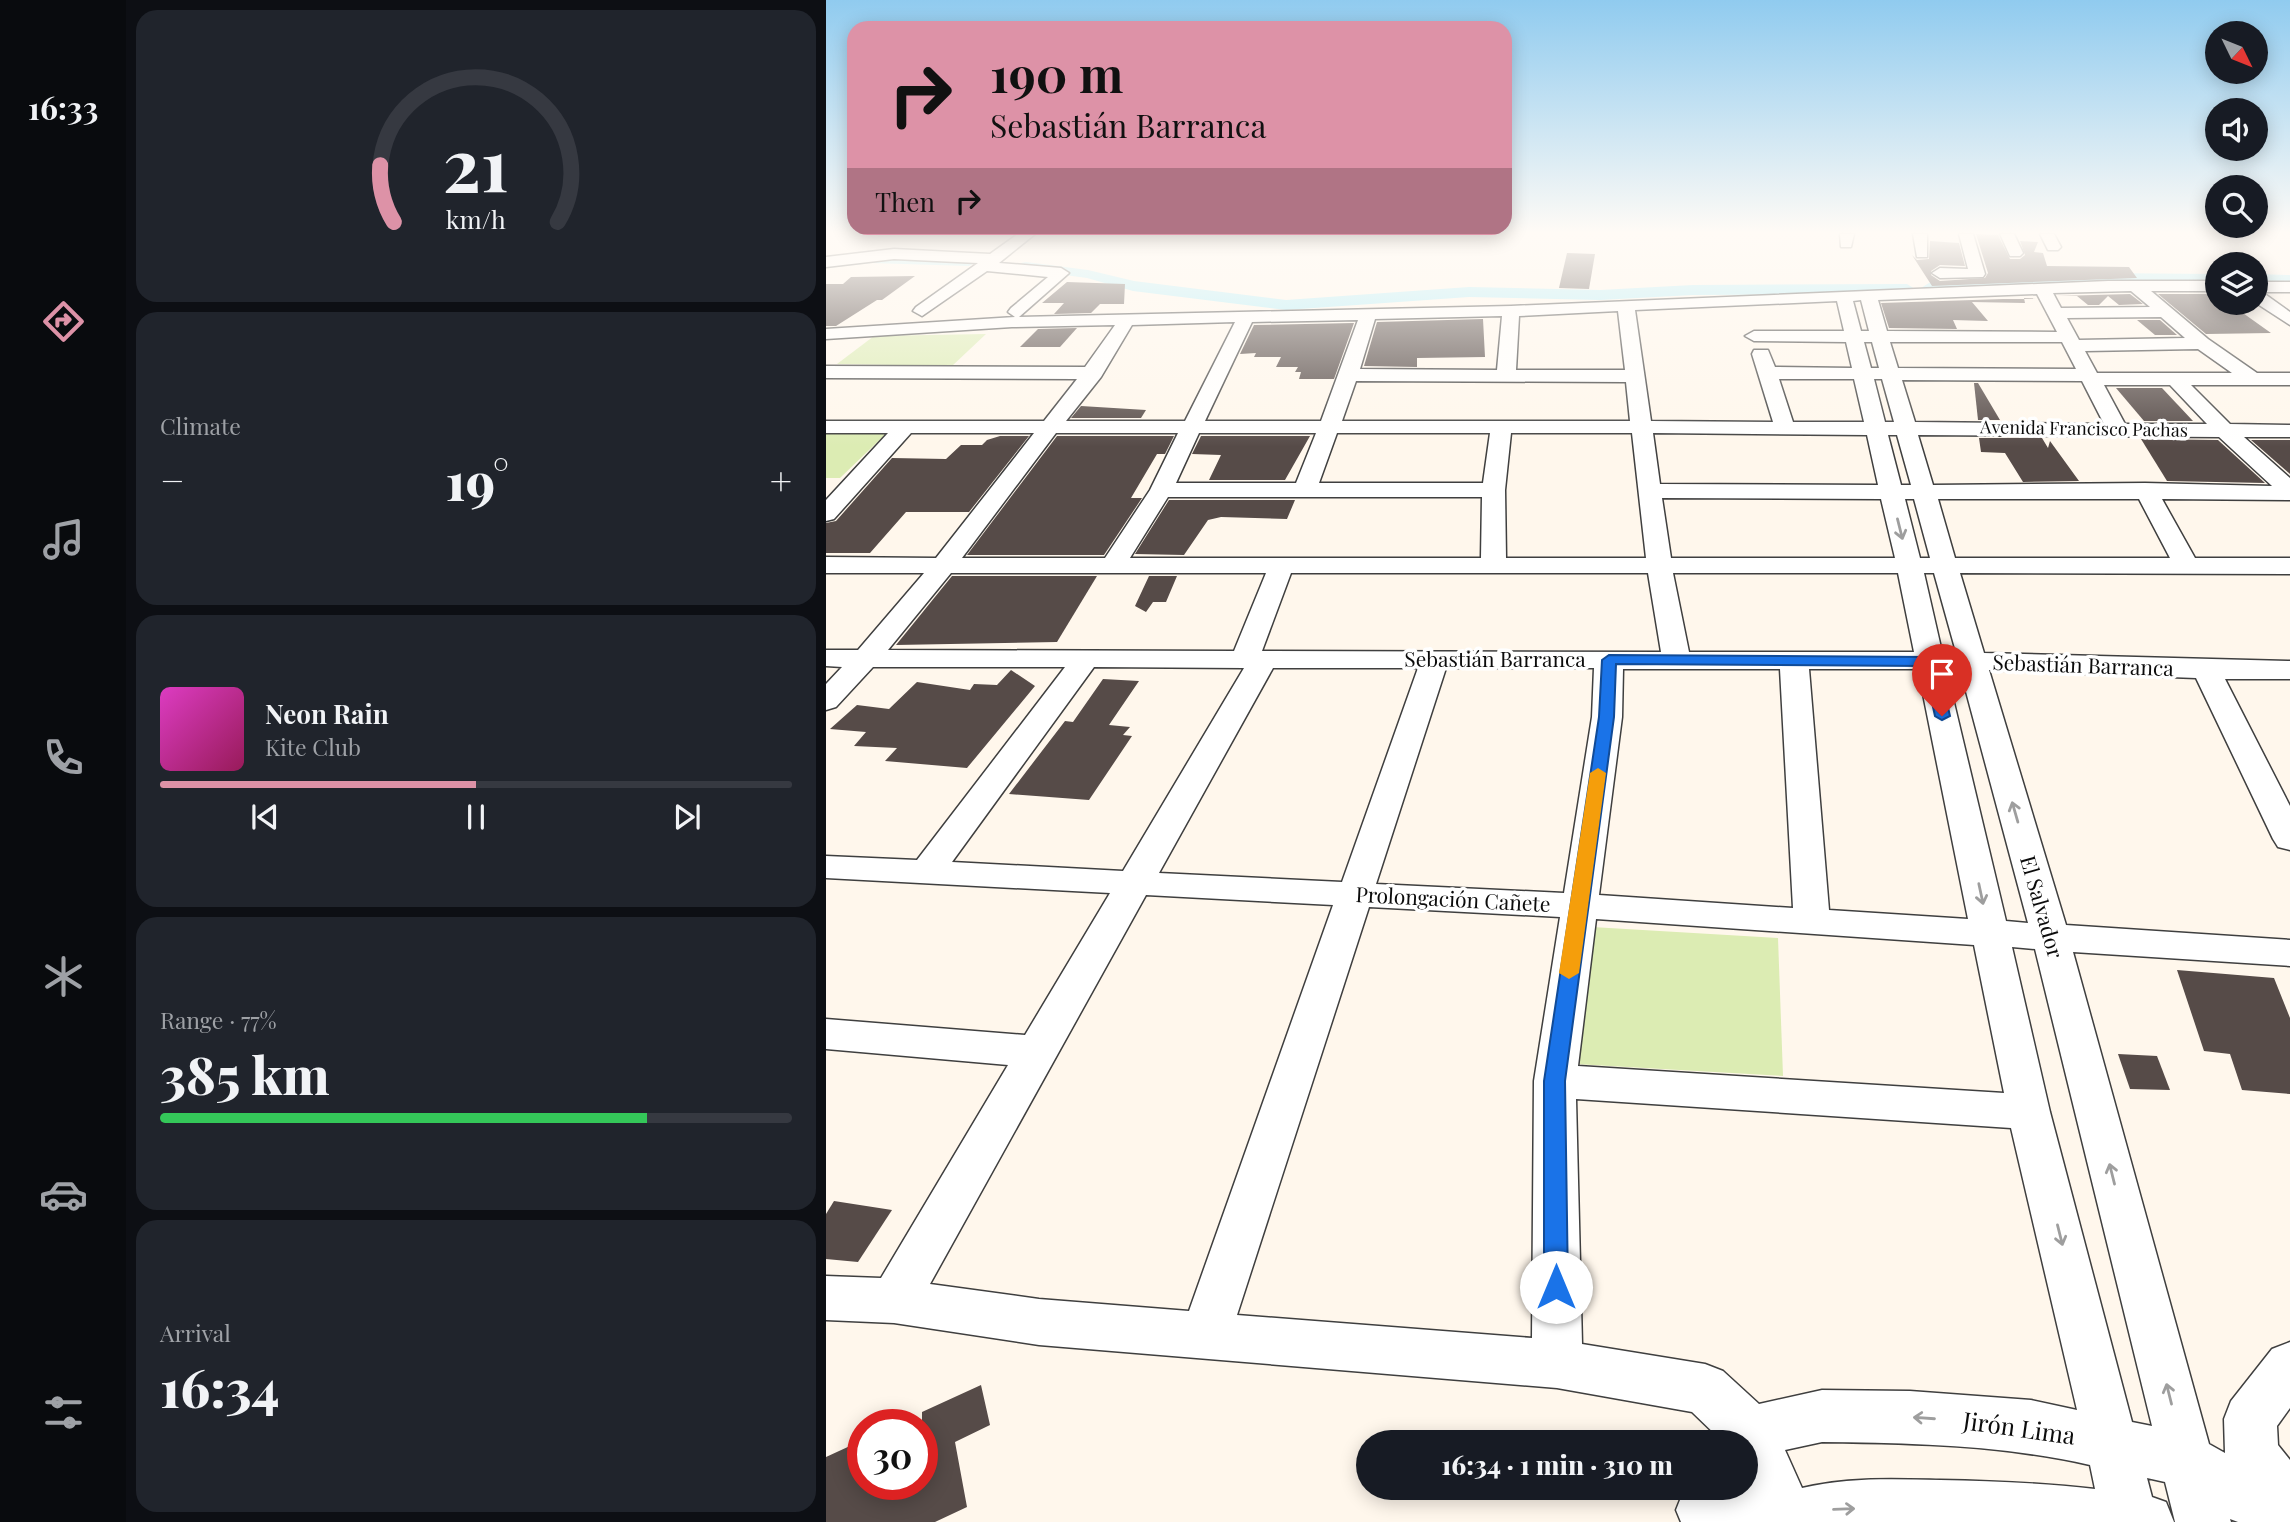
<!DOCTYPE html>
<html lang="en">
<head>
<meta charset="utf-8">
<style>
	:root { --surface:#171b24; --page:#20242c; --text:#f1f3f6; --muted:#9ea1a6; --line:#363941; --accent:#dd92a7 }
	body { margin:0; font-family:"Playfair Display",serif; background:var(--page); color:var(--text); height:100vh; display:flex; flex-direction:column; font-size:26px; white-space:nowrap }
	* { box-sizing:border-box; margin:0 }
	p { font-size:23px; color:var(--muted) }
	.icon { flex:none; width:38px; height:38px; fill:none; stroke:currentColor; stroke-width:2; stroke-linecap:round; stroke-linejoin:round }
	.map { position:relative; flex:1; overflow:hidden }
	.panel { display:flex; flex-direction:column; gap:10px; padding:10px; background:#0d0f14; width:700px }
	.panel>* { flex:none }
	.hud { position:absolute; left:21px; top:21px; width:665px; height:214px; border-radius:21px; box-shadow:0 4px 18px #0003; background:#dd92a7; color:#111; overflow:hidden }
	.needle { width:46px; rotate:133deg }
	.fabs { position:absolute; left:1379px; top:21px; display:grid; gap:14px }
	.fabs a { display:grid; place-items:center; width:63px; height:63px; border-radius:50%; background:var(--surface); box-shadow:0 4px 18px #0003; font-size:35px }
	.speed { position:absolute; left:21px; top:1409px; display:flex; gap:14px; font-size:35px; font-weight:700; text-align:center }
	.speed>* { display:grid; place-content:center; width:91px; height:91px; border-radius:50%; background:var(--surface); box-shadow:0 4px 18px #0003; line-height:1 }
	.speed .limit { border:10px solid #d22; background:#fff; color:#111 }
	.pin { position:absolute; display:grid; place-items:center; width:60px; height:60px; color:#fff; margin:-72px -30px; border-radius:50% 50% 50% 0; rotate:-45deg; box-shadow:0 0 7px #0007 }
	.pin .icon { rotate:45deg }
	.me { position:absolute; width:77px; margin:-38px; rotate:0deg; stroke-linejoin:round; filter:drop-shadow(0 0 5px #0008) }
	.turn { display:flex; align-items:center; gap:24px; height:147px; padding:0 28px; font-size:32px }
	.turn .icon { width:91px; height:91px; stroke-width:2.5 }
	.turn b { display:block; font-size:49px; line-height:60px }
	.then { display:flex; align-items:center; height:66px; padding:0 28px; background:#0003; gap:14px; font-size:26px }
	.big { font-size:52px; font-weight:800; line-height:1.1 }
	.panel .widget { flex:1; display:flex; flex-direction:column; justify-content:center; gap:10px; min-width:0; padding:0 24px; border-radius:21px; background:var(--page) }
	.panel .dial { align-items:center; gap:0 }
	.dial svg { height:182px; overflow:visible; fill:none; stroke:var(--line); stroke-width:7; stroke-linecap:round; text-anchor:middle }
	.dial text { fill:var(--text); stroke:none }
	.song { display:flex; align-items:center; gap:21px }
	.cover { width:84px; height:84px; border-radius:10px; background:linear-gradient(135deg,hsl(310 70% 55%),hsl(330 70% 35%)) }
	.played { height:7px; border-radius:4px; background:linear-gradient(90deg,var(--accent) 50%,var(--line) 50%) }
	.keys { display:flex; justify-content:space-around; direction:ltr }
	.heat { display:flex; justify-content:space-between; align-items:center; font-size:38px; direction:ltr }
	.charge { height:10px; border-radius:5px; background:linear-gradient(90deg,#34c759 77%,var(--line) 0) }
	.trip { position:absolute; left:530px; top:1430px; width:402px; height:70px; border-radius:35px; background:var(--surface); box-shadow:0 4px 18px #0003; font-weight:800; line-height:70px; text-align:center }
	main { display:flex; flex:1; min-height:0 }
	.dock { display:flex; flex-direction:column; width:126px; justify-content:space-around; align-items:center; background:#090b0e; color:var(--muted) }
	.dock .icon { width:49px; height:49px }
	.dock .on { color:var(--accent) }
	.dock b { font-size:32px; color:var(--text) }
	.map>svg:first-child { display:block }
</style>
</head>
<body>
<main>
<nav class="dock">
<b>16:33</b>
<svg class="icon on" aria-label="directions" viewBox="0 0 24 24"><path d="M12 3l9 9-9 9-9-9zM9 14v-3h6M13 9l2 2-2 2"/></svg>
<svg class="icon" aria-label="music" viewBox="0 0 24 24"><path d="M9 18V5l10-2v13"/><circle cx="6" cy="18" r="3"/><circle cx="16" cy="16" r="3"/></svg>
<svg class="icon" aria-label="phone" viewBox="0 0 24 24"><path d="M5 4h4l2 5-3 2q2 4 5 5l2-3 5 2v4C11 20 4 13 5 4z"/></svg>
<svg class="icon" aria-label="climate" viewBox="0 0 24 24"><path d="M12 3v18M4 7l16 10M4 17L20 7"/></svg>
<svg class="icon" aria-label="car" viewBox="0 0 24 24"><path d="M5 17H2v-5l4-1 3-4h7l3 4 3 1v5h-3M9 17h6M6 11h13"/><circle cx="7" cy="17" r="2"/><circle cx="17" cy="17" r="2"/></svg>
<svg class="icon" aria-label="filters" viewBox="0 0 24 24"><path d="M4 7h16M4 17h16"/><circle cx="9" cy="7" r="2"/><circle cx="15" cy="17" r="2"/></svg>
</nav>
<section class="panel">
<div class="widget dial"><svg viewBox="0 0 100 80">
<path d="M14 69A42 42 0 1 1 86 69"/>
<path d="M14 69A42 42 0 0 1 8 44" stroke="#dd92a7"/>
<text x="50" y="56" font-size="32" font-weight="700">21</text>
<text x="50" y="72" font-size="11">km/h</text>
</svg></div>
<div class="widget"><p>Climate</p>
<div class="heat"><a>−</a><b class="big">19°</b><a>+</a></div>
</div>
<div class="widget">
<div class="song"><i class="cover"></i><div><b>Neon Rain</b><p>Kite Club</p></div></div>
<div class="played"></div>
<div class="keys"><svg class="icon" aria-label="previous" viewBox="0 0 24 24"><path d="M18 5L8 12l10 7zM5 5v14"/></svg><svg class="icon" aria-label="pause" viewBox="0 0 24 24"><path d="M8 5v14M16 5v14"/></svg><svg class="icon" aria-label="next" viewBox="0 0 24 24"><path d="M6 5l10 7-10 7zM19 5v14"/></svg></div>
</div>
<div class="widget"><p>Range · 77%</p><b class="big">385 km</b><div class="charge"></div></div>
<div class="widget"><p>Arrival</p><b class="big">16:34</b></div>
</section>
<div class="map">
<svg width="1464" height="1522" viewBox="0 0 1464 1522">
	<rect width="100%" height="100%" fill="#fff7ec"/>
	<g fill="#dcecb3">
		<polygon points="160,334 126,366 11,364 48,336"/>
		<polygon points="67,427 14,478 0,478 0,428"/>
		<polygon points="766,927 952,938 957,1076 749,1064"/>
	</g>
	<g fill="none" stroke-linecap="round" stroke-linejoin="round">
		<g fill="#adedfa" fill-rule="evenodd">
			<polygon points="45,255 143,258 150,262 143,266 45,263 0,268 0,260"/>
			<polygon points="200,262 262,270 308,281 460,300 643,287 774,290 867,285 1081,284 1089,289 1081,294 867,295 774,300 643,297 460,310 307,291 261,278 195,269 195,263"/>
			<polygon points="1268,273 1391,274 1391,283 1268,283 1103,293 1095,288 1103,283"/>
			<polygon points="1430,274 1464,275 1464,285 1430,283"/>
		</g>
	</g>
	<g fill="#564b48">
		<polygon points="1150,234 1172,235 1184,259 1194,259 1199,255 1194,241 1212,242 1208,252 1217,253 1221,266 1303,267 1311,278 1106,286 1086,255 1091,260 1103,259 1104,241 1133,243 1139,266 1114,265 1105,271 1105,275 1114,281 1159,278 1162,273"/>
		<polygon points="741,253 769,254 763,289 733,288"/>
		<polygon points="89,276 56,300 51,300 10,326 0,326 0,284 17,284 25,277"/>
		<polygon points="241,282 299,284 298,304 274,304 265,313 228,314 238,303 216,303"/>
		<polygon points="1304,294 1317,304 1293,305 1282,296 1273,305 1262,305 1251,296 1231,296"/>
		<polygon points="1332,294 1391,294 1391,306 1407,306 1445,333 1380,334"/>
		<polygon points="1198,298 1199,303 1146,302 1162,321 1127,320 1131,329 1063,328 1055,303 1210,298"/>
		<polygon points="657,319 659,357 591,358 591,367 538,366 551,322"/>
		<polygon points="1311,320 1334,320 1351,335 1329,335"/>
		<polygon points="528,323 508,379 473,379 475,372 469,372 472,367 450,367 455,357 428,357 430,353 414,354 428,325"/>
		<polygon points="251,328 234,347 194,347 212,329"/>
		<polygon points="1148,383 1152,383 1174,420 1152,420"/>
		<polygon points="1290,388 1336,388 1367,421 1318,421"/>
		<polygon points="255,406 320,410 315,418 245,418"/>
		<polygon points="174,436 203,436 143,512 80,512 44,553 0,553 0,523 10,521 66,458 120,459 135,445 156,445 161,440"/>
		<polygon points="231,436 348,436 339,454 331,454 305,498 316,498 278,555 141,555"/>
		<polygon points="375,436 484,436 459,480 383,480 395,455 366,454"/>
		<polygon points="1153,438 1216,438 1222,448 1224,441 1253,481 1197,482 1179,453 1155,452"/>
		<polygon points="1315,439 1392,440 1439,483 1341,481"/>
		<polygon points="1425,440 1464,440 1464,474"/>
		<polygon points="343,500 469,500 461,519 395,517 382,520 358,555 309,554"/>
		<polygon points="126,576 271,576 231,642 70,645"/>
		<polygon points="323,576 351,576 340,602 327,602 320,612 309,606"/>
		<polygon points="185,670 209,686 141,768 59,761 71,748 28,746 40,732 4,729 31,705 63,709 91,682 144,690 148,684 171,685"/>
		<polygon points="277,679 313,681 283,725 304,727 297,735 306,736 263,800 183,794 239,721 247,722"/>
		<polygon points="1351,970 1448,978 1464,1018 1464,1094 1416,1090 1404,1054 1378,1051"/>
		<polygon points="1292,1054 1331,1056 1344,1090 1304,1089"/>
		<polygon points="8,1201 66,1210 32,1262 0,1259 0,1214"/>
		<polygon points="155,1385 164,1425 129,1442 141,1507 109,1522 0,1522 0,1457 37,1440 37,1484 96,1484 96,1412"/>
	</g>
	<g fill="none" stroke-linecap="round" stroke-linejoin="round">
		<g stroke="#3f3f3f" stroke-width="3">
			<g id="minor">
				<path d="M192 234H209L173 263 235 268 243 273 193 317 685 306 1282 281H1391V291H1325L1382 339 1431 373H1464V385H1365L1404 424 1464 425V437H1418L1464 478V500L1336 499 1369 558H1464V574L1134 573 1158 653 1464 661V679H1399L1464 806V850L1452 847 1447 839 1370 678 1163 670 1240 925 1464 940V966L1247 952 1383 1444 1399 1453 1398 1419 1405 1401 1446 1349 1464 1342V1408L1451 1426 1452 1445 1464 1460V1522H1412L1404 1519 1405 1522H1349L1339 1482 1321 1478 1326 1497 1340 1502 1348 1522H855L850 1510 858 1490 865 1488H920V1442H892L894 1439 866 1412 731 1388 213 1345 68 1323 0 1320V1276L55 1278 182 1065 0 1049V1019L199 1035 284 893 0 878V856L91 860 239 667H47L10 707 0 710V684L16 667 0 666V650H32L98 573H0V557L110 558 208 433H85L8 519 0 521V500L62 433H0V421H218L251 379 0 378V366L259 367 289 325 186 327 0 339V329L189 317 182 312 185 308 222 277 161 271 96 316 87 311 90 307 152 263 68 259 0 267V257L68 249 164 254ZM1305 291 1324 307 1235 308 1227 293ZM1211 294 1231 332 1061 331 1052 300ZM1035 300 1043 331H1035L1027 301ZM1011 301 1018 331H928L919 336 928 341 1020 342 1026 368 949 367 942 350H928L926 354 947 422 825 421 809 310ZM792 311 799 370H690L693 316ZM676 316 671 370 534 369 549 319ZM1335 317 1359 338 1253 340 1241 318ZM532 320 495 421H379L426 322ZM409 322 359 421H240L275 377 306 325ZM1038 342H1046L1053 368H1045ZM1064 342H1236L1250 369 1072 368ZM1372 349 1406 373H1271L1259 351ZM953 379H1028L1038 422H967ZM1048 379H1056L1068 422H1059ZM1076 380 1256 381 1278 424 1089 422ZM530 381 800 382 804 421H516ZM1278 385H1344L1381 424H1299ZM230 433H352L324 490 279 558H136ZM373 433H490L470 483H350ZM511 433H664L657 483H493ZM685 433H806L820 558H680L679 490ZM827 433 1041 435 1052 485 834 484ZM1062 435H1071L1085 485H1075ZM1092 435 1393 437 1446 486 1319 483 1107 485ZM342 497H656L655 558H304ZM836 498 1055 499 1069 558H845ZM1079 499H1088L1104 558H1094ZM1112 499H1313L1344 558H1129ZM125 573H440L408 651 62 650ZM465 573H822L835 652 436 651ZM847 573H1072L1088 652H863ZM1098 573H1108L1130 652H1116ZM268 667 418 668 297 871 126 862ZM447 668H592L516 882 333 873ZM620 668H768L766 717 738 893 550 884ZM797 669H954L967 908 773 895 796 717ZM983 669H1092L1142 919 1003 910ZM1120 669H1134L1202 923 1180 921ZM320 895 507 905 363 1311 213 1299 104 1284ZM543 907 734 917 708 1081 706 1338 411 1315ZM770 919 1148 945 1178 1093 752 1066ZM1186 947 1209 949 1326 1426 1306 1422 1224 1112ZM750 1099 1185 1128 1251 1410 1205 1400 1084 1391 996 1390 933 1404 897 1371 879 1364 756 1344ZM996 1442C1086 1443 1176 1445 1264 1465L1269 1489C1217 1483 1166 1481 1114 1480 1068 1479 1021 1477 976 1488L959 1450Z"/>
				<polygon points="1014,234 1028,234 1025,247 1015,247"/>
				<polygon points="1087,234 1101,234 1101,257 1091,257"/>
				<polygon points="1133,234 1147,234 1159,274 1157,277 1114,278 1106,273 1114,268 1142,269"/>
				<polygon points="1174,234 1188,234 1197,253 1194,256 1184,256"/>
				<polygon points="1214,234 1228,234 1235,247 1232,250 1222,250"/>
				<polygon points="1430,282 1464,282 1464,292 1436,292 1464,312 1464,325 1430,303"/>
			</g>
		</g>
		<use href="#minor" fill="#fff" fill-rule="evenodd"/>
	</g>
	<defs><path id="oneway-shaft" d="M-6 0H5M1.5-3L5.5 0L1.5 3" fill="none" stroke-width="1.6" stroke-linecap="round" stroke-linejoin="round" transform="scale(1.75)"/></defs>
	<g stroke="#9e9e9e">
		<use href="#oneway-shaft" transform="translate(1074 529) rotate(76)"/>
		<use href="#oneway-shaft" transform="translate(1189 812) rotate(-106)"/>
		<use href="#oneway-shaft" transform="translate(1155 894) rotate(78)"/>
		<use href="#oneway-shaft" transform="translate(1286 1174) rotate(-104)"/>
		<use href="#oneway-shaft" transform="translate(1234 1235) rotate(76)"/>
		<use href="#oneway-shaft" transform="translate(1343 1394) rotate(-104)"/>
		<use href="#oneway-shaft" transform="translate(1098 1418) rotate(-176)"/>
		<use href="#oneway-shaft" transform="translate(1018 1509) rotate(-2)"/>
	</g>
	<linearGradient id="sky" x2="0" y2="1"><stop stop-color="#90cbef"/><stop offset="0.52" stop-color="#fffbf6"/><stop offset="1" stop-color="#fffbf6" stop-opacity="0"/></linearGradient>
	<rect width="1464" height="447" fill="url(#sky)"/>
	<polygon fill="#1a73e8" stroke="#114b97" stroke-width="2" points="783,655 1104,657 1111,661 1124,716 1116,720 1109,716 1098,666 790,664 788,717 739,1081 742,1287 739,1295 730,1298 721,1295 718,1287 718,1081 773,717 776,660"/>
	<polygon fill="#f59e0b" points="772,768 780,773 753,973 743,979 733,973 764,773"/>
	<g text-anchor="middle" stroke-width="7" stroke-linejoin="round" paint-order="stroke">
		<g font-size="18" fill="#0c0c0c" stroke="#fff">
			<text transform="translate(1258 429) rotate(1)" y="6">Avenida Francisco Pachas</text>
		</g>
		<g font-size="21" fill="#0c0c0c" stroke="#fff">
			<text x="669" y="667">Sebastián Barranca</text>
			<text transform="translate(1257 666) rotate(2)" y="7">Sebastián Barranca</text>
			<text transform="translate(627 900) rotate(3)" y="7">Prolongación Cañete</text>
			<text transform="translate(1215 907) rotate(74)" y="7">El Salvador</text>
		</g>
		<g font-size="24" fill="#0c0c0c" stroke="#fff">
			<text transform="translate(1193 1429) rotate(8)" y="8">Jirón Lima</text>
		</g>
	</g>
</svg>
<div class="fabs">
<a><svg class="needle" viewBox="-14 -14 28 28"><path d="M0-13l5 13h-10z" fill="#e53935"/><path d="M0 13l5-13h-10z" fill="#9ea1a6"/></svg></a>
<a><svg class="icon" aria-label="sound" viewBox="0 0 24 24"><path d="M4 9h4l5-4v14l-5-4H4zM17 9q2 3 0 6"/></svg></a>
<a><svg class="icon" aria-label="search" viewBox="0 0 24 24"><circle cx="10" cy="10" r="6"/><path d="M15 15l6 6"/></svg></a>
<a><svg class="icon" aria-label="layers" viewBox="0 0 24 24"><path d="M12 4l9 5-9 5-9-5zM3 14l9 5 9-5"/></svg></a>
</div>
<div class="speed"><div class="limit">30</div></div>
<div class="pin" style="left:1116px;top:716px;background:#d93025"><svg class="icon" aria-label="arrive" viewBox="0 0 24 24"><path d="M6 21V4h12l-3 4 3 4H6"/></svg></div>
<svg class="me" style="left:730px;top:1287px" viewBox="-20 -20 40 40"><circle r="19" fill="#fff"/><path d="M0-13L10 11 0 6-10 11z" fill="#1a73e8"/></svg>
<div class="trip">16:34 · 1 min · 310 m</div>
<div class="hud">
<div class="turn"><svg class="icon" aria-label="right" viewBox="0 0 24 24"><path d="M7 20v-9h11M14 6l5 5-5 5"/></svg><div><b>190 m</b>Sebastián Barranca</div></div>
<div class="then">Then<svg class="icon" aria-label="right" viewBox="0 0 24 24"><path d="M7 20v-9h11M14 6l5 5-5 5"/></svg></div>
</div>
</div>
</main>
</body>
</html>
